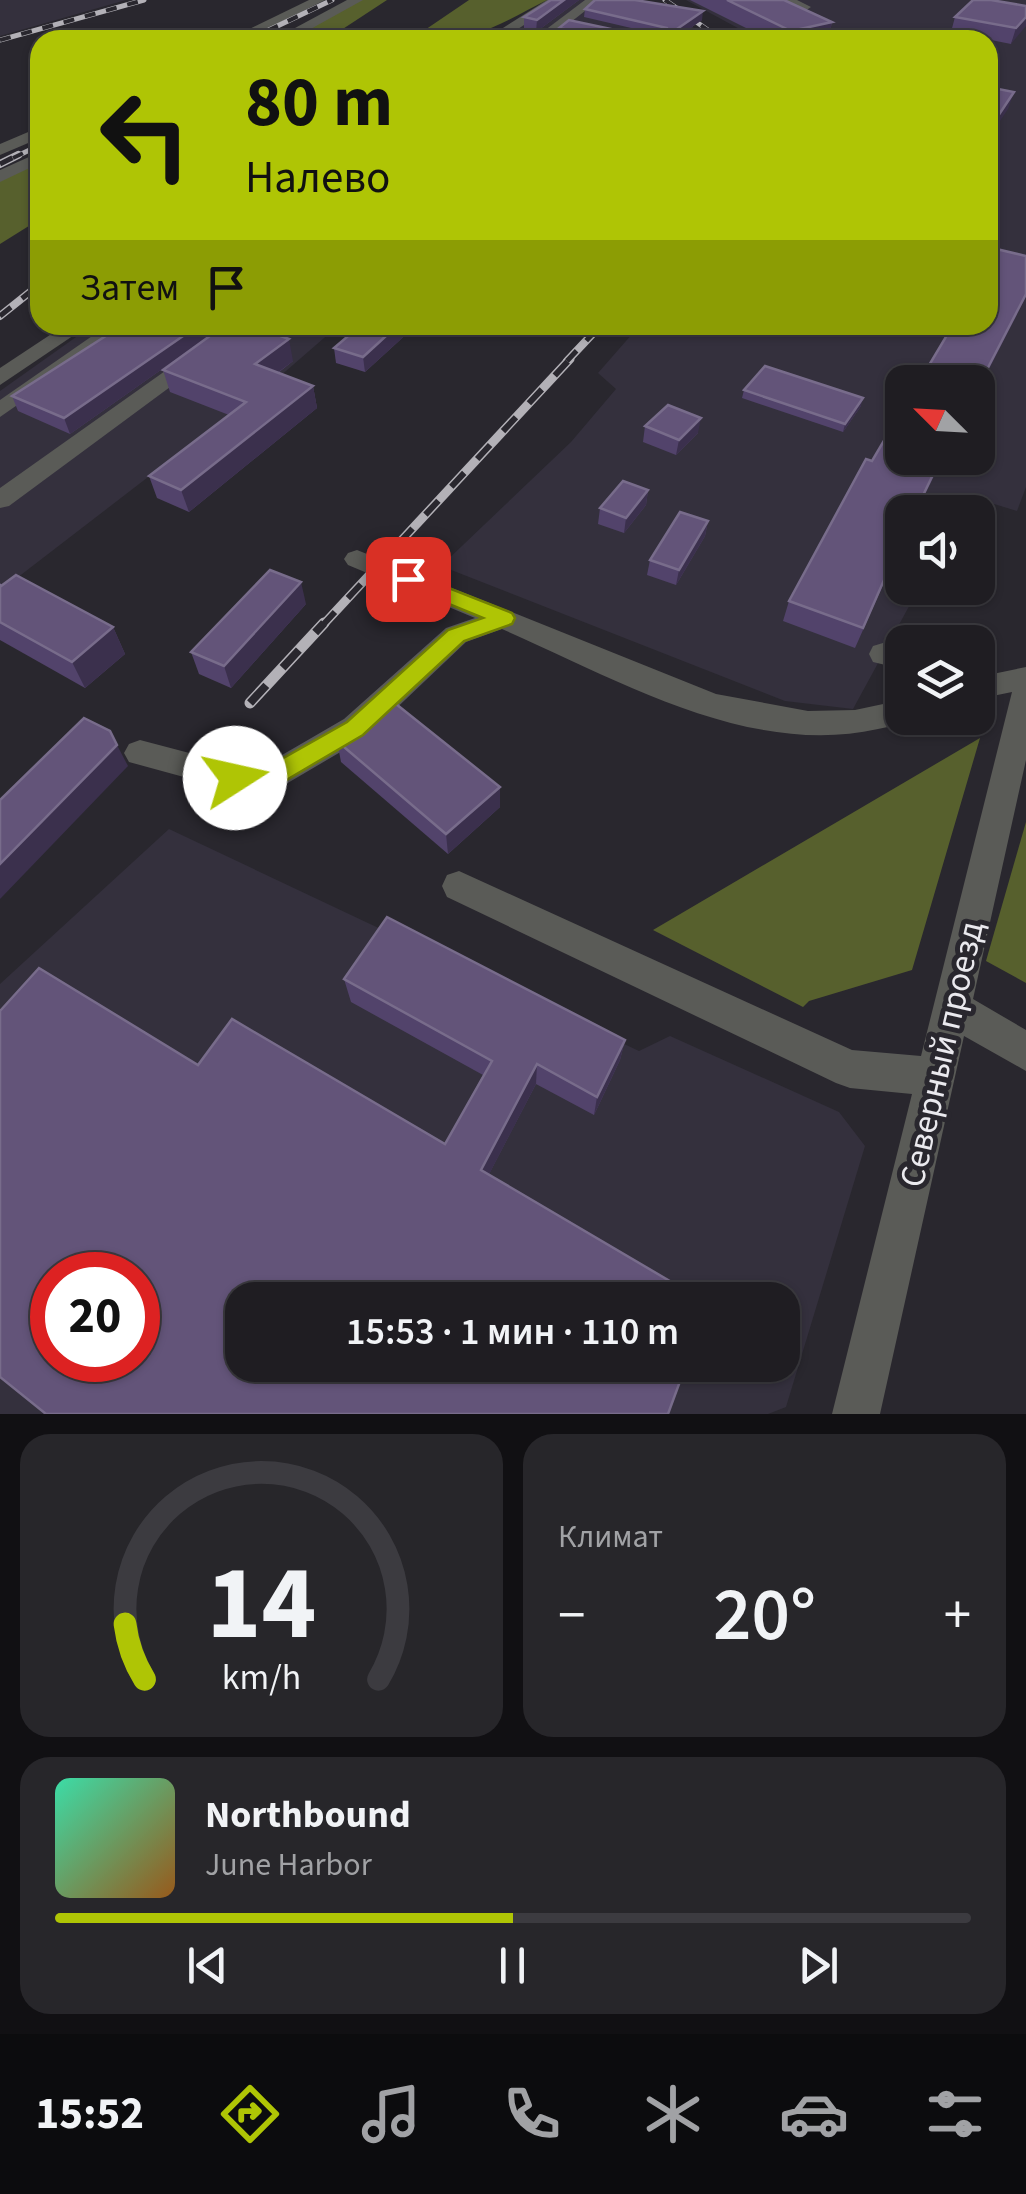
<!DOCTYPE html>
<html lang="ru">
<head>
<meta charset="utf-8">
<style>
	:root { --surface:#1f1d22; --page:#27262a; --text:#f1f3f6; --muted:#a1a2a5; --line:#3c3b40; --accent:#afc505 }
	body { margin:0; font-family:"Source Sans 3",sans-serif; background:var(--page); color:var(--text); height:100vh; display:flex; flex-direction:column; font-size:38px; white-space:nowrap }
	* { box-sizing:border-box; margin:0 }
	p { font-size:32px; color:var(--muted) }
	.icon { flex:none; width:55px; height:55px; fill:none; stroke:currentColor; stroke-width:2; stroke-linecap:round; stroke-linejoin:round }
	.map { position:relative; height:1414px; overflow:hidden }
	.panel { display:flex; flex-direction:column; gap:20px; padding:20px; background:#111013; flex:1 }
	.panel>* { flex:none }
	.top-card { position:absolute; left:30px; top:30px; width:968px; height:305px; border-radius:30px; box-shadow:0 2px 8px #0004,0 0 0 2px var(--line); background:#afc505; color:#111; overflow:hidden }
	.needle { width:65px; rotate:294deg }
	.fabs { position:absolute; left:885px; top:365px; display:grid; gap:20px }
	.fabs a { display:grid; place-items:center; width:110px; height:110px; border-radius:20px; background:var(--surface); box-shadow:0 2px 8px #0004,0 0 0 2px var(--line); font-size:50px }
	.speed { position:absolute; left:30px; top:1252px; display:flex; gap:20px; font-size:50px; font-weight:700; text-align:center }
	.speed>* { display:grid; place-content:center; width:130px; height:130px; border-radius:50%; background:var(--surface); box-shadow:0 2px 8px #0004,0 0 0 2px var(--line); line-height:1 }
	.speed .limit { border:15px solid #d22; background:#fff; color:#111 }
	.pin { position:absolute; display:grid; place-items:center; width:85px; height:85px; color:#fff; margin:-42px; border-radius:20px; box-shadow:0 5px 15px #0006 }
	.me { position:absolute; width:110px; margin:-55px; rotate:80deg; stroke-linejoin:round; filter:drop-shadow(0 0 8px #0008) }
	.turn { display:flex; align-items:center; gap:35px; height:210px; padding:0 50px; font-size:45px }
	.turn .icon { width:130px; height:130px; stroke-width:2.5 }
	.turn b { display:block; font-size:70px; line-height:85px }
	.then { display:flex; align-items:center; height:95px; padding:0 50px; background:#0003; gap:20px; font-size:38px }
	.big { font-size:75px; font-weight:600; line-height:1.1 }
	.panel .card { flex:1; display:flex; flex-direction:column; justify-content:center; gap:15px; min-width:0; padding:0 35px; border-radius:30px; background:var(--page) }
	.panel .dial { align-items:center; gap:0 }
	.dial svg { height:260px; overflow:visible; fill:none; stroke:var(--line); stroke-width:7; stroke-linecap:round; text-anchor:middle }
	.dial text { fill:var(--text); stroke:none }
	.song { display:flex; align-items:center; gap:30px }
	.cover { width:120px; height:120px; border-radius:15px; background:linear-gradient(135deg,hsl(160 70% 55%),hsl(30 70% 35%)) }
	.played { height:10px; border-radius:5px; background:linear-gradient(90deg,var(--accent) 50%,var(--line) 50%) }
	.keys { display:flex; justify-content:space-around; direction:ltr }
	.heat { display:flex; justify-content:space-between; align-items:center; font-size:55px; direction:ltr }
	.panel .tiles { flex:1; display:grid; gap:20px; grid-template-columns:1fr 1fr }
	.card:last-child { grid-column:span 2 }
	.trip { position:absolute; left:225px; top:1282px; width:575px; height:100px; border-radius:30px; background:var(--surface); box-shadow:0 2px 8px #0004,0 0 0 2px var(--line); font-weight:600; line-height:100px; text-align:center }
	.dock { display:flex; height:160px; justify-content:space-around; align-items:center; background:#0c0c0e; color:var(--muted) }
	.dock .icon { width:70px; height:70px }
	.dock .active { color:var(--accent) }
	.dock b { font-size:45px; color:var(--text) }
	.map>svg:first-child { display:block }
</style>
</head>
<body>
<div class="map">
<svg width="1026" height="1414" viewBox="0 0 1026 1414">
	<rect width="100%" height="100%" fill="#29272e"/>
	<g fill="#34303d" fill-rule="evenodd">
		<polygon points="0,0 126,0 0,36"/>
		<polygon points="552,0 583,0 683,18 707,40 487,40"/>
		<path d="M686 0H1026V487L1017 511 968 496 959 512H902V588H919L853 709 785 701 441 566 571 442 616 389 598 373 640 325H988V40H870L876 31 841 40H760ZM902 382H978V458H902Z"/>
		<polygon points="93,325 339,325 286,371 0,591 0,391"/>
		<path d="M169 829 639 1051 670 1036 839 1112 865 1146 786 1407 768 1414H0V984ZM52 1275H138V1360H52ZM242 1300H782V1365H242Z"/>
	</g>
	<g fill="#57602d">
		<polygon points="361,0 387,0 326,40 283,40"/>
		<path d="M469 0H547C505 21 462 50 413 38Z"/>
		<polygon points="40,161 40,219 0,244 0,180"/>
		<polygon points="980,738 912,970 809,1001 803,1007 653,930"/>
		<polygon points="1026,822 1026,983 986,961"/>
	</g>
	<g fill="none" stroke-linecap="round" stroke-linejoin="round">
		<g fill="#5a5b57" fill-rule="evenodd">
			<polygon points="309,0 325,0 245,40 227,40"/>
			<polygon points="347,0 363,0 307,31 295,28"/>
			<polygon points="547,0 562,0 501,40 484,40"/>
			<polygon points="585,0 599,0 548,40 532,40"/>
			<polygon points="779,0 797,0 811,7 805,11"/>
			<polygon points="40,127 40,138 0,155 0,144"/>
			<polygon points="40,152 40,163 0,182 0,170"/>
			<polygon points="65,325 89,325 0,385 0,368"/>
			<polygon points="108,325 132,325 0,417 0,400"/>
			<polygon points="230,325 254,325 9,506 0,508 0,488"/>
			<path d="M357 550 716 694 808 711 855 710 902 700V718H914C904 725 891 726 878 729 749 758 617 679 502 629L466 642 366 737 286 784 235 791 129 762 124 753 129 744 140 740 235 765 270 762 344 719 446 628 475 618 348 565 344 559 348 553Z"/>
			<polygon points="883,643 902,647 902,669 873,662 869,654 873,646"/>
			<polygon points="1026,667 1026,760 973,999 1026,1030 1026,1071 964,1036 880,1414 832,1414 912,1094 850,1088 836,1083 447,897 442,886 447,875 459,871 852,1050 921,1056 1012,692 978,699 978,677"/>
		</g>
		<g stroke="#b3b1b7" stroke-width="5">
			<g id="rail-far3">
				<polyline points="665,0 722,40"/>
				<polyline points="0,40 144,0"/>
				<polyline points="248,40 332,0"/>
				<polyline points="13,158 40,145"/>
			</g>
		</g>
		<g stroke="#b3b1b7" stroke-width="8">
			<g id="rail-far2">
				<polyline points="0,164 18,155"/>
				<polyline points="0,316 40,284"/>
				<polyline points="567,361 601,325"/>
			</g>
		</g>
		<g stroke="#b3b1b7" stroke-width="9">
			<polyline id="rail-far1" points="322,626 570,359"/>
		</g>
		<g stroke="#b3b1b7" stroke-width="11">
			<polyline id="rail" points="250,703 324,623"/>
		</g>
		<use href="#rail-far3" stroke="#29272e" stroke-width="4" stroke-dasharray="11" stroke-linecap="butt"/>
		<use href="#rail-far2" stroke="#29272e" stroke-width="5" stroke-dasharray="14" stroke-linecap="butt"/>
		<use href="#rail-far1" stroke="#29272e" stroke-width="6" stroke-dasharray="19" stroke-linecap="butt"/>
		<use href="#rail" stroke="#29272e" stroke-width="8" stroke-dasharray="24" stroke-linecap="butt"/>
	</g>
	<g fill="#52436b">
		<polygon points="551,0 579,0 536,32 524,29 524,17"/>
		<polygon points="690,0 784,0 832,22 828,40 770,40"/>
		<polygon points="1026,6 1011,44 951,32 955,17"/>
		<polygon points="585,9 702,20 673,40 574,40 559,37 559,28 639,35 657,34 584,17"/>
		<polygon points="361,325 411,325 412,329 365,372 336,363 334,348"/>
		<polygon points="726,325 749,325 744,331"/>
		<polygon points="216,331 70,434 18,411 12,396"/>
		<polygon points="293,361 278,373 313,386 317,408 189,512 157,498 149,476 229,415 170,392 163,370"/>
		<polygon points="744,390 861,406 843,432 742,398"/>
		<polygon points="645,426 698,433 676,455 643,442"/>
		<polygon points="902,458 943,458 916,512 902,512 902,542 855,648 783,621 789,601 872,461"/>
		<polygon points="648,490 646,505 624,533 598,524 600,508"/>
		<polygon points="708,521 705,536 676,585 647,575 650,560"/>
		<polygon points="0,585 113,627 125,654 85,688 0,640"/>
		<polygon points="306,604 231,688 199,674 191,652"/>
		<polygon points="337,741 500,787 500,807 448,854 341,762"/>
		<polygon points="344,979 625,1040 620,1060 594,1115 536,1084 489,1174 198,1065 445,1144 483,1075 351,1002"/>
	</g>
	<g fill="#3b304d">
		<polygon points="564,0 579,0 536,32 537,20"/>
		<polygon points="703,11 702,20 673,40 661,40"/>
		<polygon points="1026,17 1026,26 1011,44 1016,28"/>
		<polygon points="832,22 828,40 789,40 791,31"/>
		<polygon points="1014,92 1008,109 988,139 988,131"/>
		<polygon points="1026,294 1026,297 978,391 978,387"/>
		<polygon points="199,325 214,325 216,331 70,434 64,418"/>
		<polygon points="398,325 411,325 412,329 365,372 363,357"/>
		<polygon points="289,339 293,361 260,386 255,364"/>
		<polygon points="313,386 317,408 189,512 181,490"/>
		<polygon points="863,398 861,406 843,432 845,424"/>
		<polygon points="701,418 698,433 676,455 679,440"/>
		<polygon points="941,458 943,458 915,512 930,479"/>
		<polygon points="648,490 646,505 624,533 626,518"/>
		<polygon points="708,521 705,536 676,585 679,570"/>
		<polygon points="301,582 306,604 231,688 224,666"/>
		<polygon points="113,627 125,654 85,688 72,662"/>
		<polygon points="117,745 128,766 0,899 0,864"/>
		<polygon points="500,787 500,807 448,854 446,834"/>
		<polygon points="625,1040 620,1060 594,1115 597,1097"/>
		<polygon points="537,1064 536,1084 483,1186 481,1170"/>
	</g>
	<g fill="#635479" stroke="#786c8b" stroke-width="2.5" fill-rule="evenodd">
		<polygon points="551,0 564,0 537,20 524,17"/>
		<polygon points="595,0 635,0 703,11 661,40 616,40 559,28 569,20 639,35 668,34 667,28 585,9"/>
		<polygon points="727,0 784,0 832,22 791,31"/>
		<polygon points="973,0 991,0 1026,6 1026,17 1016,28 955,17"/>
		<polygon points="988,87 1014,92 988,131"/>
		<polygon points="988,247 1026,256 1026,294 978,387 978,382 919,382 953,325 988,325"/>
		<polygon points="123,325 199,325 64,418 12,396"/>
		<polygon points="225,325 249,325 289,339 255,364 313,386 181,490 149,476 246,402 163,370"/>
		<polygon points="361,325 398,325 363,357 334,348"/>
		<polygon points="765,366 863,398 845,424 744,390"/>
		<polygon points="668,405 701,418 679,440 645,426"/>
		<polygon points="902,410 902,458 941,458 915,512 902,512 902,539 863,628 789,601 866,459 872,461"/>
		<polygon points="623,481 648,490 626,518 600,508"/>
		<polygon points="680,512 708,521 679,570 650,560"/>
		<polygon points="270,570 301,582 224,666 191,652"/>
		<polygon points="16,575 113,627 72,662 0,622 0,585 1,586"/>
		<polygon points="391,700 500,787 446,834 337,741"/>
		<polygon points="84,718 110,731 117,745 0,864 0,800"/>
		<path d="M387 917 625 1040 597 1097 537 1064 481 1170 702 1300H242V1365H686L668 1414H46L0 1377V1011L39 968 198 1065 232 1019 445 1144 492 1061 344 979ZM52 1275H138V1360H52Z"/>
	</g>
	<polygon fill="#afc505" stroke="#728003" stroke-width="2.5" points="408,572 512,613 515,618 512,624 464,641 363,735 283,782 235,788 227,785 223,778 227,771 271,765 347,722 448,630 483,618 400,584 397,579"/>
	<g text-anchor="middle" stroke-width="10" stroke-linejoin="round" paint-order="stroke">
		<g font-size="35" fill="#eae9ee" stroke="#29272e">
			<text transform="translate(941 1054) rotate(-77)" y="12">Северный проезд</text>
		</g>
	</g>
</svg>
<div class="fabs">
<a><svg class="needle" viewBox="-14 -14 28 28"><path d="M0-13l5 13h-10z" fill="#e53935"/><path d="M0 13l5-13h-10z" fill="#a1a2a5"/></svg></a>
<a><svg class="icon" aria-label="sound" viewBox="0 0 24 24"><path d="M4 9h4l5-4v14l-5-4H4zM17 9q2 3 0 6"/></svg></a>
<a><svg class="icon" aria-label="layers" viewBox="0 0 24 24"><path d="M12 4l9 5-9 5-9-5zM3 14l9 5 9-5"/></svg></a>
</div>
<div class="speed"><div class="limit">20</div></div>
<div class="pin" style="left:408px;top:579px;background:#d93025"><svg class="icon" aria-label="arrive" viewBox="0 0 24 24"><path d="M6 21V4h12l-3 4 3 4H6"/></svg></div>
<svg class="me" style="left:235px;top:778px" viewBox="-20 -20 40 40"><circle r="19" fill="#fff"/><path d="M0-13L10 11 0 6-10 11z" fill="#afc505"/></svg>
<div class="trip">15:53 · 1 мин · 110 m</div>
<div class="top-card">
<div class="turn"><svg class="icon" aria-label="left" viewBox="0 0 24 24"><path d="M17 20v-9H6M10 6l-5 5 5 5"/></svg><div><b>80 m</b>Налево</div></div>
<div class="then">Затем<svg class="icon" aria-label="arrive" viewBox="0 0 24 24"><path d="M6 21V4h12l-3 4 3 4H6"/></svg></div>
</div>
</div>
<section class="panel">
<div class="tiles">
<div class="card dial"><svg viewBox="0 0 100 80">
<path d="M14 69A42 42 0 1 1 86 69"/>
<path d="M14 69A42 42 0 0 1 8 52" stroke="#afc505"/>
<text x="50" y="56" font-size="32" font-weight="700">14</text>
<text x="50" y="72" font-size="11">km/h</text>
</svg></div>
<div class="card"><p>Климат</p>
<div class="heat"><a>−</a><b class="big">20°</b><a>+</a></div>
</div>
<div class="card">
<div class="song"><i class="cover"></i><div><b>Northbound</b><p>June Harbor</p></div></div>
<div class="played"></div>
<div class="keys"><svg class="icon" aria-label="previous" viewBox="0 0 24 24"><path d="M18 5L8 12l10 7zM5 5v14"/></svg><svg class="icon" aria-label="pause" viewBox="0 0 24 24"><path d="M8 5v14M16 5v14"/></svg><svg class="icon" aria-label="next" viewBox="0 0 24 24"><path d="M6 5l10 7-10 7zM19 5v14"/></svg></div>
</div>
</div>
</section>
<nav class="dock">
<b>15:52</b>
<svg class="icon active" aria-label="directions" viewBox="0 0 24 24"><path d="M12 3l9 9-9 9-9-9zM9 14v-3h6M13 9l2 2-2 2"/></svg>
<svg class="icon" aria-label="music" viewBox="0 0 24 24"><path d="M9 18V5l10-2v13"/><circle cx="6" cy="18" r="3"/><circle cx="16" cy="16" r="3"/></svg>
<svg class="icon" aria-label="phone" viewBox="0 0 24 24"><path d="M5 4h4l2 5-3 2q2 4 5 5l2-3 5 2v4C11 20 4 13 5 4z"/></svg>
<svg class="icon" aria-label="climate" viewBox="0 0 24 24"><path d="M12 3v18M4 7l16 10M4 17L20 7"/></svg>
<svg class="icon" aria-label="car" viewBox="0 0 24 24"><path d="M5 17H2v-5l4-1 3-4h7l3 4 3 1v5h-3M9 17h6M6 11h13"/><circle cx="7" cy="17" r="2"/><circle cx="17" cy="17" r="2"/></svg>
<svg class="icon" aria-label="filters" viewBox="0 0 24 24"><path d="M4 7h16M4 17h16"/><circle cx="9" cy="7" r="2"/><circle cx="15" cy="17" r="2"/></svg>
</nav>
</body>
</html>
